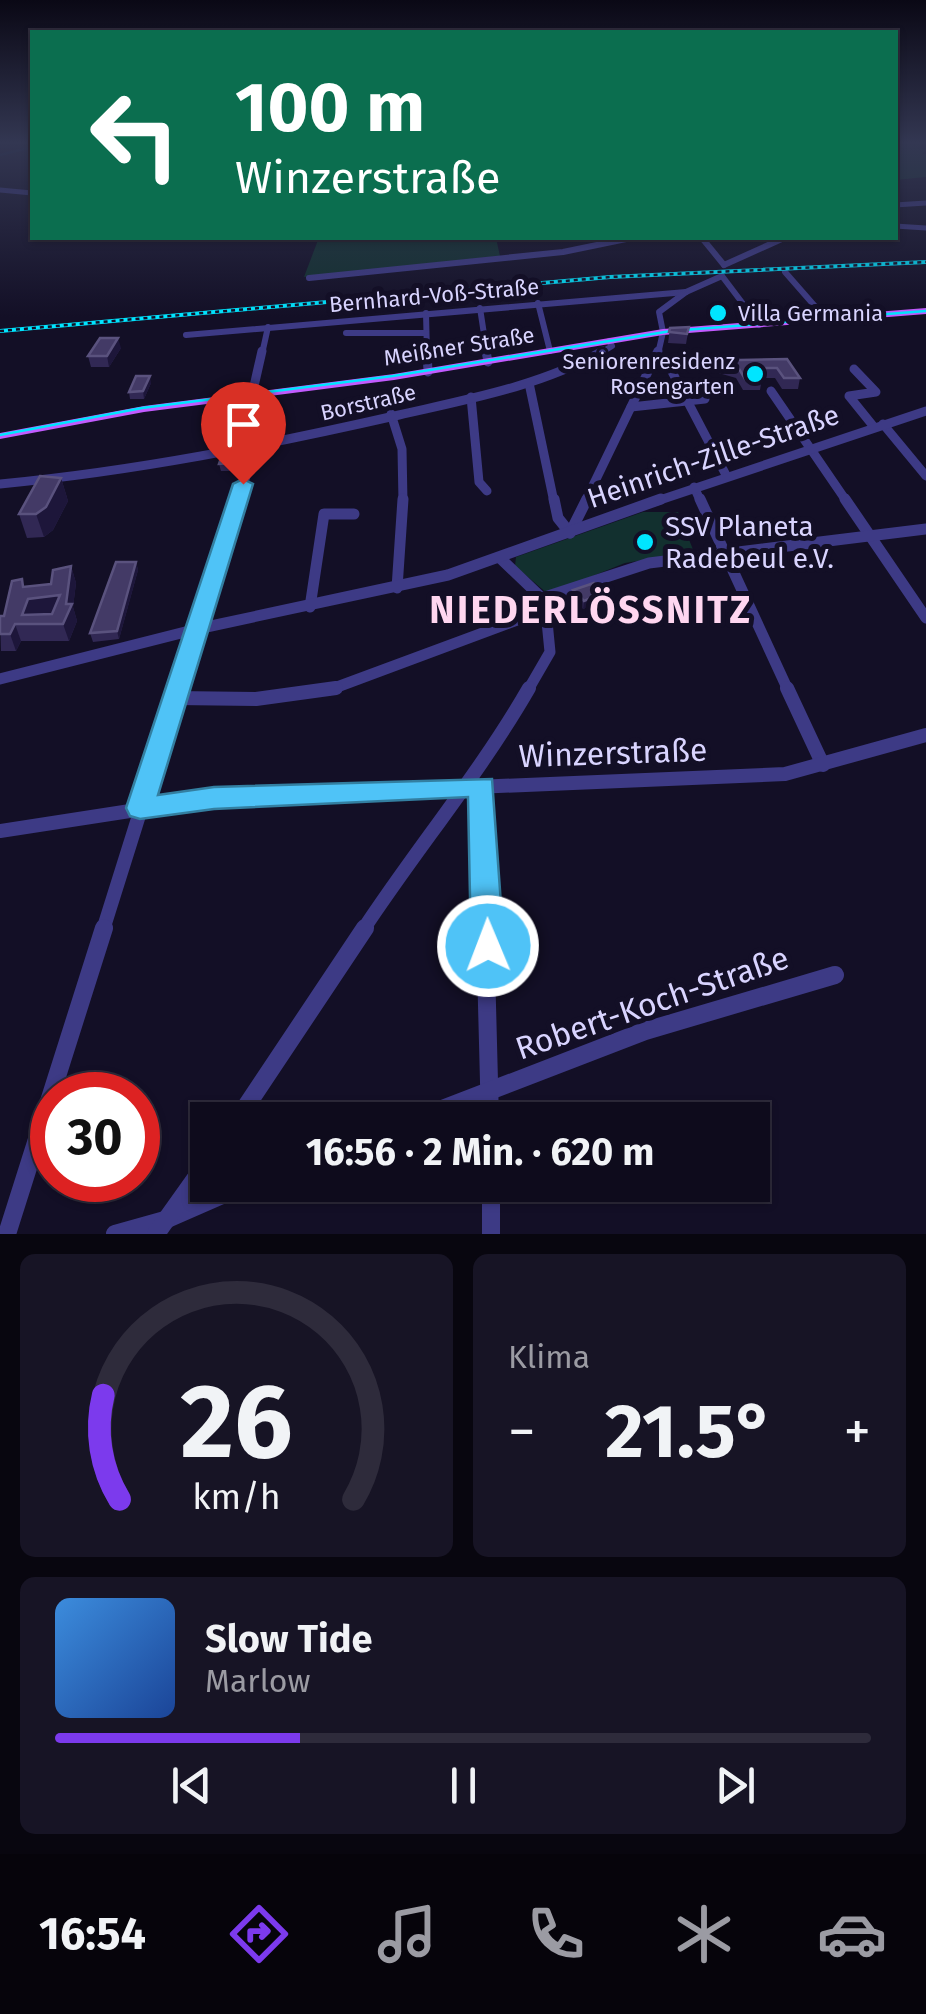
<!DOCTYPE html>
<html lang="de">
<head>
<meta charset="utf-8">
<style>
	:root { --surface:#0e0b1c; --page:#171425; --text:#f1f3f6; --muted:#9b9ba3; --line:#2e2b3b; --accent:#7c3aed }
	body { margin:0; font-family:"Fira Sans",sans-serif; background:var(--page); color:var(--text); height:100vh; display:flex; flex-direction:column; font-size:38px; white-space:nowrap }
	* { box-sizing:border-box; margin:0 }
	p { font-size:32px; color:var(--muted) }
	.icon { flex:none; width:55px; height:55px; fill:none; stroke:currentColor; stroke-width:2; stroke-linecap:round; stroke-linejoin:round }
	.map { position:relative; height:1234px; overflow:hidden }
	.panel { display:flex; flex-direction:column; gap:20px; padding:20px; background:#08060f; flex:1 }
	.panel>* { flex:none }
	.hud { position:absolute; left:30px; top:30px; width:868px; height:210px; border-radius:0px; box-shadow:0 2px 8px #0004,0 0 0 2px var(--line); background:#0b6e4f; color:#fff; overflow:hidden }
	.speed { position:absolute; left:30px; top:1072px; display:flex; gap:20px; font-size:50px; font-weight:700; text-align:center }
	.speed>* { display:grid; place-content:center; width:130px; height:130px; border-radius:50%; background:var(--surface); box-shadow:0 2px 8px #0004,0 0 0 2px var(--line); line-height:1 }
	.speed .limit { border:15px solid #d22; background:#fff; color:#111 }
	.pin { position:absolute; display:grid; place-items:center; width:85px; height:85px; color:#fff; margin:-102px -42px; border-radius:50% 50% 50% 0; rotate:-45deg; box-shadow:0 0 10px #0007 }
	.pin .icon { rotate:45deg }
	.me { position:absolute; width:110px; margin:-55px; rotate:359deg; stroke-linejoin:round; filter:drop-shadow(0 0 8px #0008) }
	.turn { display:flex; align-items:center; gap:35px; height:210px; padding:0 40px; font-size:45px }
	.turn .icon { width:130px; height:130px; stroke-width:2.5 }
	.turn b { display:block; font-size:70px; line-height:85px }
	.big { font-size:75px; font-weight:700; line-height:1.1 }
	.panel .tile { flex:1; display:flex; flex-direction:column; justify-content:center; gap:15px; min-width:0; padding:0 35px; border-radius:15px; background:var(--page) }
	.panel .dial { align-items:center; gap:0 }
	.dial svg { height:260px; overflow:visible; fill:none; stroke:var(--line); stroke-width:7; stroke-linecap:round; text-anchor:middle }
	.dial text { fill:var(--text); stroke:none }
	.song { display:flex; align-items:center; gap:30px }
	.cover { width:120px; height:120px; border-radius:15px; background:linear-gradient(135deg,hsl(210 70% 55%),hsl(220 70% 35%)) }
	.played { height:10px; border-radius:5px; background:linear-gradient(90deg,var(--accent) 30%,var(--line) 30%) }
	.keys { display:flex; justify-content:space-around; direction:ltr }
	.heat { display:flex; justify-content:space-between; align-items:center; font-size:55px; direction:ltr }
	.panel .tiles { flex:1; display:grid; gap:20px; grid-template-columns:1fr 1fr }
	.tile:last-child { grid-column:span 2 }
	.trip { position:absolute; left:190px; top:1102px; width:580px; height:100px; border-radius:0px; background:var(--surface); box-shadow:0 2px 8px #0004,0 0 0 2px var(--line); font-weight:700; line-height:100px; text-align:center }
	.menu { display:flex; height:160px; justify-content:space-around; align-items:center; background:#06040b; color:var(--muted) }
	.menu .icon { width:70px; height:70px }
	.menu .selected { color:var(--accent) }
	.menu b { font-size:45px; color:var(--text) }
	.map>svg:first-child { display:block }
</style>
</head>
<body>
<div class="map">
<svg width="926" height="1234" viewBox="0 0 926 1234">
	<rect width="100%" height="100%" fill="#130f26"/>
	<g fill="#12302f">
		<polygon points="895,144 926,144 917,147 926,150 922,154 926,154 926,177 895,180"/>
		<polygon points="362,238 496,238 500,256 304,277 318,240"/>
		<polygon points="643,512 678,512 694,552 625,563 548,594 515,566 516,557"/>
	</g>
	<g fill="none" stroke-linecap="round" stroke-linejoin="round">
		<polyline stroke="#0a1f44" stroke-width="2.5" points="0,155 32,147"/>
		<g stroke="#3d3a85" stroke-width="5">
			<polyline points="0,190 32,193"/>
			<polyline points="895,205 926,203"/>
			<polyline points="895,226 926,228"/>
		</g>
		<g stroke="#3d3a85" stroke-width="6">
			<polyline points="702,238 724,265"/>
			<polyline points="747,238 783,238"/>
			<polyline points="724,265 784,238"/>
			<polyline points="785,272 827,320"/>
			<polyline points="722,276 759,325"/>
			<polyline points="309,278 563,252 631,238"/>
			<polyline points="538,303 550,351"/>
			<polyline points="480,308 487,354"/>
			<polyline points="426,313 427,354"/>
			<polyline points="346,333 426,333"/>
			<polyline points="186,335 686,292"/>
			<polyline points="262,354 268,327"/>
			<polyline points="599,354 612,346 609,341"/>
			<polyline points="658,354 663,332 659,312 686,292 722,276"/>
		</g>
		<g stroke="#3d3a85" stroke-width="9">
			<polyline points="427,351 428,372"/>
			<polyline points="486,351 488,362"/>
			<polyline points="657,356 668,364 726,475"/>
			<polyline points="854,369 876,392 849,396 874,427"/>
			<polyline points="529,383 554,502"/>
			<polyline points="771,391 847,502"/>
			<polyline points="252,395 262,351"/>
			<polyline points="471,397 479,482 487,491"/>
			<polyline points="631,407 705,399"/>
			<polyline points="391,414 402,449 403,502"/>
			<polyline points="883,424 926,476"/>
			<path d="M0 484C136 471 267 445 399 415 469 399 540 386 603 351"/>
			<polyline points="694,487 701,502"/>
			<polyline points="238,502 255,448 262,393"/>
			<polyline points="585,502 658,351"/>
			<polyline points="654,502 926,411"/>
		</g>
		<g stroke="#3d3a85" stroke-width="11">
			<polyline points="554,499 558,518 570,533"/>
			<polyline points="700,499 788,690"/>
			<polyline points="845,499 926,618"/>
			<polyline points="570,533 587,499"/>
			<polyline points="500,558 545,601 550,652 528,690"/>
			<polyline points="397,588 403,499"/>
			<polyline points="542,598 649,563 926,529"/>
			<polyline points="310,607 324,514 354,514"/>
			<polyline points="0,679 197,629 448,575 661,499"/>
			<polyline points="179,690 239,499"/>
			<polyline points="329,690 547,609"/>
		</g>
		<g stroke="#3d3a85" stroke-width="14">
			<polyline points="787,688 823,765"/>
			<polyline points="175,698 256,699 336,688"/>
			<polyline points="482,786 485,930"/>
			<polyline points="0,831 214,798 785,774 926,735"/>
			<polyline points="103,930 179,688"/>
			<path d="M363 930C417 848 480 773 529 688"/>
		</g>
		<g stroke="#3d3a85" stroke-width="18">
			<polyline points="485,928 490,1120"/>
			<polyline points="237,1120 365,928"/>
			<polyline points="414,1120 645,1031 835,975"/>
			<polyline points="491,1185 491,1234"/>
			<polyline points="7,1234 104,928"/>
			<polyline points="115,1234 165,1220 245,1185"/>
			<polyline points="156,1234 208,1161"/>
		</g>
		<polygon fill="#c25bff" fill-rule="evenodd" points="926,308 926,314 663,335 394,380 144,412 0,439 0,433 144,406 394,374 663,329"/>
		<polyline stroke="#00e5ff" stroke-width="2.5" points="0,435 142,408 393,376 671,331 926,311"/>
		<g stroke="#00e5ff" stroke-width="4">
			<polyline id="rail" points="0,331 610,277 926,262"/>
		</g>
		<use href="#rail" stroke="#130f26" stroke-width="2.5" stroke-dasharray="4" stroke-linecap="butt"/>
	</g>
	<g fill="#312854">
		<polygon points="689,327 686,344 668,343 670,328"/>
		<polygon points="121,348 109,367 91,367 88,356"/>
		<polygon points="787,359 800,378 798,389 782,389 775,378 762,378 760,390 743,390 736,378 708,370 710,360"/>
		<polygon points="151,383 144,399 130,399 129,392"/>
		<polygon points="241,458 236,471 221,471 219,464"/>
		<polygon points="61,478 68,501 53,530 44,537 27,538 19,514"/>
		<polygon points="136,562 138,570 119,639 93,642 90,633"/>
		<polygon points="71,566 76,583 73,607 77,621 69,641 21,641 16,651 1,651 0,616 4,616 24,587 51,584"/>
		<polygon points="573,590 604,600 583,609 572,598"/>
	</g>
	<g fill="#1d163a">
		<polygon points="118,338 121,348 109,367 107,356"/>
		<polygon points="150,376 151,383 144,399 143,391"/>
		<polygon points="239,450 241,458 236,471 235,463"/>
		<polygon points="61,478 68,501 53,530 44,537 36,514"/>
		<polygon points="136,562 138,570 119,639 117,631"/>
		<polygon points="71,566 76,583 73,607 77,621 69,641 63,624"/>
		<polygon points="22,579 27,596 60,595 65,612 34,616 22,615"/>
		<polygon points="605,592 604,600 583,609 584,601"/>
		<polygon points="15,624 21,641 16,651 10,634"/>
	</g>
	<g fill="#433a66" stroke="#5a527e" stroke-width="2.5" fill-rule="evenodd">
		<polygon points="689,327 687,334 669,332 670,328"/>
		<polygon points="100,338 118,338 107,356 88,356"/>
		<polygon points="718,354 740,360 787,359 800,378 784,378 777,368 755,368 762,379 745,379 738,367 710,360"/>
		<polygon points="136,376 150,376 143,391 129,392"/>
		<polygon points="239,450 235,463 219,464 223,452"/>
		<polygon points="40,476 61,478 46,507 36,514 19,514"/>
		<polygon points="116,562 136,562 117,631 90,633"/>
		<path d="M71 566 66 604H72L63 624H15L10 634H0V616H4L12 581 22 579 23 587 51 584 53 570ZM60 595 52 614 22 615 28 599Z"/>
		<polygon points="594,583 605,592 584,601 573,590"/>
	</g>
	<linearGradient id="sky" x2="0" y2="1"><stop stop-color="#0a0815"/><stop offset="0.45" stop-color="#333752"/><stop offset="1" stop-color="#333752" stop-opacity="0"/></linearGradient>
	<rect width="926" height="317" fill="url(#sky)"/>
	<polygon fill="#4fc3f7" stroke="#337fa1" stroke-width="2.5" points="243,479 253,484 158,795 214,787 492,779 504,946 499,956 488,960 476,956 471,946 468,797 214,809 140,819 130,816 126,808 233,484"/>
	<g fill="#00e5ff" stroke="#130f26" stroke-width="4">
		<circle cx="718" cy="313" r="10"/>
		<circle cx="755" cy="374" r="10"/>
		<circle cx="645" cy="542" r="10"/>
	</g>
	<g text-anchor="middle" stroke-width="10" stroke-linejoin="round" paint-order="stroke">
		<g font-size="22" fill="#d9d4ff" stroke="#130f26">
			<text transform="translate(434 295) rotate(-5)" y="8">Bernhard-Voß-Straße</text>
			<text transform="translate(459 346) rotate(-9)" y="8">Meißner Straße</text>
			<text transform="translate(368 402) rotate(-13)" y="8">Borstraße</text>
		</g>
		<g font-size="22" fill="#d9d4ff" stroke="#130f26" text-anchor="start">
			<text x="738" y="321">Villa Germania</text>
			<text x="735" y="369" text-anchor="end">Seniorenresidenz<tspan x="735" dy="25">Rosengarten</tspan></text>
		</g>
		<g font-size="28" fill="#d9d4ff" stroke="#130f26">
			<text transform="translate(713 456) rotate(-19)" y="10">Heinrich-Zille-Straße</text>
		</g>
		<g font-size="28" fill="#d9d4ff" stroke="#130f26" text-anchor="start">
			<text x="665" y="536">SSV Planeta<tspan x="665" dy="32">Radebeul e.V.</tspan></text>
		</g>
		<g font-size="32" fill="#d9d4ff" stroke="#130f26">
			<text transform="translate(613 753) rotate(-2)" y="11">Winzerstraße</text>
			<text transform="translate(652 1003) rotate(-19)" y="11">Robert-Koch-Straße</text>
		</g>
		<g font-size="38" font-weight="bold" letter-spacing="2.5" fill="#ffd6f0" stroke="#130f26">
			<text x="591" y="623">NIEDERLÖSSNITZ</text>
		</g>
	</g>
</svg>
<div class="speed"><div class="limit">30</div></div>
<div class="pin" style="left:243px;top:484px;background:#d93025"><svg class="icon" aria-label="arrive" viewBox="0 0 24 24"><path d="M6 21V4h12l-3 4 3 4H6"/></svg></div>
<svg class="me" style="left:488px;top:946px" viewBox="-20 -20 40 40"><circle r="17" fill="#4fc3f7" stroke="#fff" stroke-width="3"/><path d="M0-11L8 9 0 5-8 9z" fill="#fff"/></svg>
<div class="trip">16:56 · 2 Min. · 620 m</div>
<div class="hud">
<div class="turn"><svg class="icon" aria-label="left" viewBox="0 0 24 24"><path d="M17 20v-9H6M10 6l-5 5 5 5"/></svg><div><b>100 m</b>Winzerstraße</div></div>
</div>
</div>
<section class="panel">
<div class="tiles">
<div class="tile dial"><svg viewBox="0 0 100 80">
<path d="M14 69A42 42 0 1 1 86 69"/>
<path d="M14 69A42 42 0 0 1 9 37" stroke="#7c3aed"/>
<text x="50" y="56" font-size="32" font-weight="700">26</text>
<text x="50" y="72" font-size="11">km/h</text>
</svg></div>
<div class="tile"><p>Klima</p>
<div class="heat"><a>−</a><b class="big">21.5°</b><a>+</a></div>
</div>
<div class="tile">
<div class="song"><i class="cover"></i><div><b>Slow Tide</b><p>Marlow</p></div></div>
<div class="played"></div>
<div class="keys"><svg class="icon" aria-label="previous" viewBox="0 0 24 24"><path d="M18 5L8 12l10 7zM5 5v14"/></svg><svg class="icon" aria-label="pause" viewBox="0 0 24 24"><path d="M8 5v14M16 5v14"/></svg><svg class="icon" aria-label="next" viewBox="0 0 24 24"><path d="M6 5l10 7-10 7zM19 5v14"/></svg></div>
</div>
</div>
</section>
<nav class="menu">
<b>16:54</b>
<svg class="icon selected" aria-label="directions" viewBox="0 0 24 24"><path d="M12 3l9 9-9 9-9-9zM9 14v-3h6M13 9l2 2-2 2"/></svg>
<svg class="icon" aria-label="music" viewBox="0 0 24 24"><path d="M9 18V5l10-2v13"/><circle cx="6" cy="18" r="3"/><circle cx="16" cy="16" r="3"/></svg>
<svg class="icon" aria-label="phone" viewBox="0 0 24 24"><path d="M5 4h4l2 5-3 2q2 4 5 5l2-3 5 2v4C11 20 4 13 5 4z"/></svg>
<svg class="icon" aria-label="climate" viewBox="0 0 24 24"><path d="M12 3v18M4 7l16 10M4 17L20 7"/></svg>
<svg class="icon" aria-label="car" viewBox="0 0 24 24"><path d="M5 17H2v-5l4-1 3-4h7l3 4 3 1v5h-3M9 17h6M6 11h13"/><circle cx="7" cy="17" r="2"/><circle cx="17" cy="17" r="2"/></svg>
</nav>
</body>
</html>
